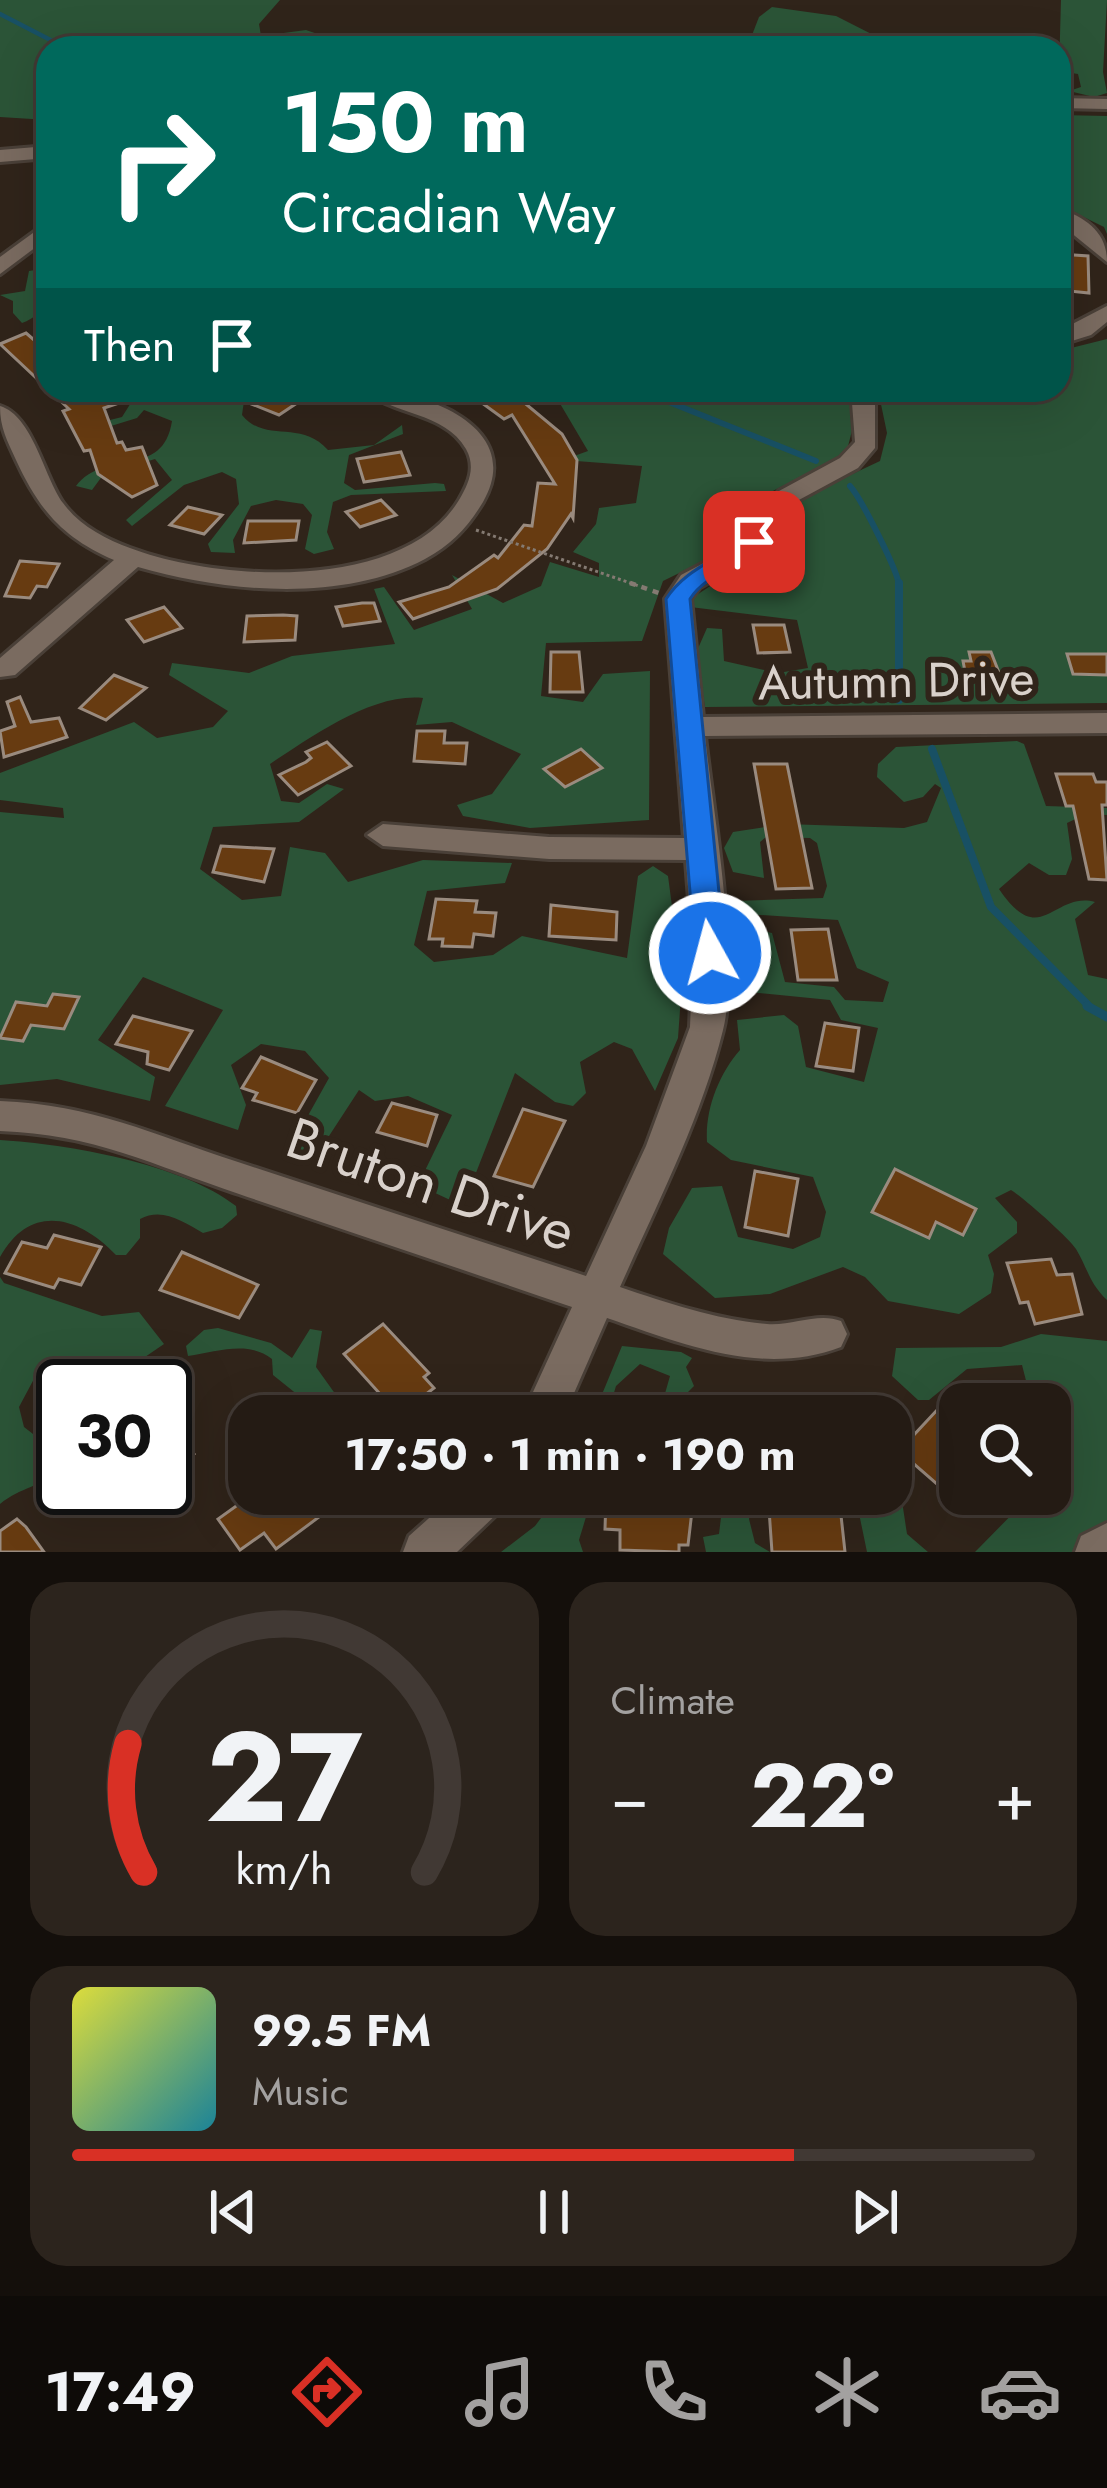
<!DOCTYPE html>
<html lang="en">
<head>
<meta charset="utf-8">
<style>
	:root { --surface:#241b14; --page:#2c241d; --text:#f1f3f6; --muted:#a3a1a0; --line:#413934; --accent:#d93025 }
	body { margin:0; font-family:Jost,sans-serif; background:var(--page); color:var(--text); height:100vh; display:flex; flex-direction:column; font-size:45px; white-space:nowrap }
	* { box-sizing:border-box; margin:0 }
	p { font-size:39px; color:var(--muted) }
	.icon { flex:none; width:66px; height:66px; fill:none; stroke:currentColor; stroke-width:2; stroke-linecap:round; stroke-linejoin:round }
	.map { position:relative; height:1552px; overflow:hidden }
	.panel { display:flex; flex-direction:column; gap:30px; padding:30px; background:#140f0b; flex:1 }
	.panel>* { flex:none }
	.top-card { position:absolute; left:36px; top:36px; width:1035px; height:366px; border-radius:36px; box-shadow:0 12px 48px #0002,0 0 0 3px var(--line); background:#00695c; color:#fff; overflow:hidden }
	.controls { position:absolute; left:939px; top:1383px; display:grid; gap:24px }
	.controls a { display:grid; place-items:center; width:132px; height:132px; border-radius:24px; background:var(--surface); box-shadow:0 12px 48px #0002,0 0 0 3px var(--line); font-size:60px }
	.speed { position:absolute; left:36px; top:1359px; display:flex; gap:24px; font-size:60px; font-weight:700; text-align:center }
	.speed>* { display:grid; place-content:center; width:156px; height:156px; border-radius:50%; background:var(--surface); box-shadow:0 12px 48px #0002,0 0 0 3px var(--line); line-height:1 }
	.speed .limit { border:6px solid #111; border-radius:18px; background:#fff; color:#111 }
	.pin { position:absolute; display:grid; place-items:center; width:102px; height:102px; color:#fff; margin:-51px; border-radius:24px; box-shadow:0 6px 18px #0006 }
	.me { position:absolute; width:132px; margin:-66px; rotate:353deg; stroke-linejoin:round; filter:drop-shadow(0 0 9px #0008) }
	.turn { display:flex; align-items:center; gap:42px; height:252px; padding:0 48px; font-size:54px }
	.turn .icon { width:156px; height:156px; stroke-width:2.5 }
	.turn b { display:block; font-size:84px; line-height:102px }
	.then { display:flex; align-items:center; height:114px; padding:0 48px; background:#0003; gap:24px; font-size:45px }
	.big { font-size:90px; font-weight:700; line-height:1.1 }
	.panel .widget { flex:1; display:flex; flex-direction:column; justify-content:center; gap:18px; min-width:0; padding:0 42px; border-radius:36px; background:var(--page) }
	.panel .dial { align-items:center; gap:0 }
	.dial svg { height:312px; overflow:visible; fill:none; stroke:var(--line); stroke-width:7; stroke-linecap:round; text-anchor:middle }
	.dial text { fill:var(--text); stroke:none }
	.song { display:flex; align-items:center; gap:36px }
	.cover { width:144px; height:144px; border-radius:18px; background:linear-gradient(135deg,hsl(60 70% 55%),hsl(190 70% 35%)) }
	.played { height:12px; border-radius:6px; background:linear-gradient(90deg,var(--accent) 75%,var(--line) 75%) }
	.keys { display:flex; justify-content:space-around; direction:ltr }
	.heat { display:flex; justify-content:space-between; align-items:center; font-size:66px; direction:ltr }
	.panel .tiles { flex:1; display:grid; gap:30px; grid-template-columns:1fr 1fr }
	.widget:last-child { grid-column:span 2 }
	.trip { position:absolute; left:228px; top:1395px; width:684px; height:120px; border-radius:36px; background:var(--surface); box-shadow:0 12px 48px #0002,0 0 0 3px var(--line); font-weight:700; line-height:120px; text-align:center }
	.menu { display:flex; height:192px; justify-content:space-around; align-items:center; background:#0e0b08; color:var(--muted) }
	.menu .icon { width:84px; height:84px }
	.menu .on { color:var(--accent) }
	.menu b { font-size:54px; color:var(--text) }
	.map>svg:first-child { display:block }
</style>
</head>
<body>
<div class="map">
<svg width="1107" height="1552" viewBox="0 0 1107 1552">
	<rect width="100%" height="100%" fill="#30241a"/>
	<g fill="#2b5437">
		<polygon points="0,0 280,0 259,24 261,36 306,30 358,48 48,48 48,120 0,117"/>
		<polygon points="1061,0 1107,0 1103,72 1107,93 1094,97 1069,91 1081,87 1078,74 1059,71"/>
		<polygon points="772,7 836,16 899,48 747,48 759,17"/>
		<polygon points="1059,115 1107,116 1107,234 1104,227 1059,205"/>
		<path d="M48 268C48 293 48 314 22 323L13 313V301L0 295 25 291 29 271Z"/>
		<polygon points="1107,339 1107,703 705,707 696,653 707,628 722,629 724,661 778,673 808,668 797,620 690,607 689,600 756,556 793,502 880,461 887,433 878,390 1059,390 1059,351"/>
		<path d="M139 390C173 390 205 411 239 399L244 401 242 415C266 444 300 419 328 450L374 445 402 425 403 434 349 455 344 483 355 490 435 483 444 484 446 491 351 495 333 502 327 532 334 549 314 554 305 549 312 515 303 504 276 500 251 506 233 540 235 553 211 552 208 544 239 504 236 479 222 472 184 485 132 526 126 520 172 480 155 459 103 475 92 490 76 486C105 448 163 480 172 421L144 410 137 418 85 434 82 427 122 417Z"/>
		<path d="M552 390H844L855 419 846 454 759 498 718 554 663 581 642 641 546 643 541 696 583 702 603 674 650 671 649 820 530 828 463 816 457 805 492 794 521 754 452 722 416 725 423 698C372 693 313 736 270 764L281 801 299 803 327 784 344 789 299 822 213 827 200 869 242 900 281 896 290 847 325 853 348 882 423 860 512 863 505 883 427 891 414 945 434 962 493 955 522 936 627 958 638 876 653 866 668 876 682 982 678 1038 655 1091 632 1049 614 1042 580 1062 586 1093 573 1106 555 1102 515 1073 463 1206 418 1185 452 1115 408 1096 375 1101 359 1090 314 1159 291 1146 329 1078 305 1051 261 1044 231 1065 246 1105 238 1130 165 1106 223 1010 143 977 98 1040 155 1077 150 1101 57 1079 0 1085V812L64 818 63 808 0 800V773L134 722 157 738 213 727 228 711 169 675 172 663 249 673 292 656 395 644 374 589 384 587 414 630 472 609 452 575 503 603 541 586 550 562 599 577V563L573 552 596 524 599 508 636 503 642 466 563 460 588 451Z"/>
		<path d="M1017 741 1024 744 1046 806 1107 808V815L1086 814 1067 823 1072 859 1066 875H1049L1029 863 999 889C1041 951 1053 891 1095 902L1075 919 1088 975 1107 979V1300C1089 1283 1088 1269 1076 1249 1069 1238 1024 1198 1011 1190L995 1198 1017 1222V1233L988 1255 994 1274 991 1293 959 1314 888 1301 865 1277 843 1267 770 1294 715 1298 663 1254 669 1228 692 1188 722 1186 738 1237 793 1249 820 1237 826 1212 813 1177 731 1160 707 1142C705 1109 719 1074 740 1050L737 1020 784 1015 798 1026 806 1067 864 1082 878 1028 841 1020 830 1000 728 990 734 970 730 935 755 929 772 933 785 982 834 987 845 1000 883 1002 889 982 857 968 838 920 729 913 735 901 823 898 827 886 817 843 810 838 766 837 760 842 764 878 733 872 724 848 733 832 786 824 904 828 927 822 941 788 935 784 923 797 904 802 877 777 878 764 896 747Z"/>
		<path d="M0 1140C67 1144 183 1164 236 1206L237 1215 222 1228 203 1233C183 1222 163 1207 140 1219V1238L126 1255H116C78 1215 30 1203 0 1257Z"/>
		<path d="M0 1277 4 1283 102 1316 139 1312 164 1344 145 1357 128 1386 99 1362 78 1386 35 1377 19 1407 24 1427 60 1455 63 1467C39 1489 22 1486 0 1504Z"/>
		<path d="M218 1328 271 1343 292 1358 310 1329 322 1331 316 1367 351 1416H324L273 1375 272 1359C248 1340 217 1352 188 1356L186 1346 204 1330Z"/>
		<polygon points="1041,1334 1107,1341 1107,1526 1073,1552 975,1552 1032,1494 1050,1494 1055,1455 1050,1450 1050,1404 1032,1404 1022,1365 967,1369 929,1400 918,1400 892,1376 896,1348 1001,1347"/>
		<polygon points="622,1346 681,1352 692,1358 686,1367 694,1386 671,1409 662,1404 670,1376 640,1364 616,1386 607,1416 593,1416"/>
		<polygon points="891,1472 900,1488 907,1534 928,1552 867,1552 855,1494 891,1494"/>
		<polygon points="559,1494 593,1494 579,1540 583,1552 501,1552 535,1526"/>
		<polygon points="741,1496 754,1497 749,1519 755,1543 770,1552 706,1552 703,1537 719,1534 722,1509"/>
	</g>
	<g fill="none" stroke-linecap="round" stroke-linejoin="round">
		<polyline stroke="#185064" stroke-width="4.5" points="0,14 66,48"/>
		<g stroke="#185064" stroke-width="6">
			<polyline points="639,390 816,461"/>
			<path d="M850 486C861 498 899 573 899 586"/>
		</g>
		<g stroke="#185064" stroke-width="8">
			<polyline points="899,583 899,700"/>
			<polyline points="932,749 991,907 1092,1009"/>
		</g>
		<polyline stroke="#185064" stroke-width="9" points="1087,1006 1107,1017"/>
	</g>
	<g fill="#673b11" stroke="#9a8b7f" stroke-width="3">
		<polygon points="1059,254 1088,256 1089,293 1059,290"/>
		<polygon points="26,333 48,352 48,389 0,344"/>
		<polygon points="49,390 103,390 116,404 104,408 117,443 122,442 126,450 142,447 157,485 132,497 98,474 90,450 84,451 63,411 69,409"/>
		<polygon points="273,390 300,401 279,415 219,391"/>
		<polygon points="464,390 509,390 562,434 577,460 573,518 571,514 547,549 497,589 413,619 399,602 449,587 494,555 498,558 524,525 532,526 538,483 555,484 512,415 504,419"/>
		<polygon points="401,452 410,475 364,482 357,459"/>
		<polygon points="381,500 396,515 360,527 346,512"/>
		<polygon points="188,507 222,515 204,534 170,525"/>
		<polygon points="248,521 299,521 296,540 244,543"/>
		<polygon points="20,561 59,564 47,587 37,586 30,598 5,596"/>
		<polygon points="362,603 374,603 380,621 343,626 336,607"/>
		<polygon points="164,607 182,628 144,642 127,620"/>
		<polygon points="283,615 297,616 295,640 244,642 247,616"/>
		<polygon points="753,625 784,625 790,652 758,653"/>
		<polygon points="551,652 579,652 583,692 550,692"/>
		<polygon points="969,652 991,652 1003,683 967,682 963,661 971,661"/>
		<polygon points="1067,654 1107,654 1107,675 1073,674"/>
		<polygon points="114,675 146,688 106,720 80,708"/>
		<polygon points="20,697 31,722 59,718 67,737 4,757 0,731 15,726 7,702"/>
		<polygon points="417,731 445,731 444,743 467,743 465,764 414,761"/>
		<polygon points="327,742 351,766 298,795 279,775 306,762 311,758 306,752"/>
		<polygon points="581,749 602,768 565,787 544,769"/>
		<polygon points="754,764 787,764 812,888 776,889"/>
		<polygon points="1056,774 1093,774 1096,782 1107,782 1107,805 1102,805 1107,880 1089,879 1073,806 1066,806"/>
		<polygon points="221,846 274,849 264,882 213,872"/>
		<polygon points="436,899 477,901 475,912 496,913 493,936 474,934 472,947 442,946 443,939 429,939"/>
		<polygon points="551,905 617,912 616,940 549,936"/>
		<polygon points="828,929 837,980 798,980 791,930"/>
		<polygon points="53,994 79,997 64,1029 31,1025 23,1041 0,1038 16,1002 47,1006"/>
		<polygon points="133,1016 192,1031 169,1070 147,1064 148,1052 116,1044"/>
		<polygon points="825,1023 859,1028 853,1071 816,1066"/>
		<polygon points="261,1057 316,1080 297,1113 253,1100 257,1093 242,1088"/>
		<polygon points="392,1103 437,1115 427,1146 377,1132"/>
		<polygon points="523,1109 565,1121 533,1187 494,1176"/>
		<polygon points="895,1169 976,1209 963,1235 936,1222 929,1238 872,1212"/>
		<polygon points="755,1171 798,1179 788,1236 745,1227"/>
		<polygon points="54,1235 101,1247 81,1285 59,1279 54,1288 5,1273 22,1242 47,1248"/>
		<polygon points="182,1252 258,1285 239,1318 160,1290"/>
		<polygon points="1051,1259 1057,1275 1072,1274 1082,1314 1035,1324 1028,1302 1020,1303 1007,1263"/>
		<polygon points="383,1324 429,1373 424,1377 434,1388 399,1415 344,1354"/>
		<polygon points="938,1409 960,1427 960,1461 938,1485 899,1451"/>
		<polygon points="177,1430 194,1454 165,1475 165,1438"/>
		<polygon points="253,1494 315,1494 327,1511 276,1549 264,1533 240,1550 218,1519"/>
		<polygon points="613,1494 694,1494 688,1545 679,1545 679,1552 620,1550 620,1530 605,1529 606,1497"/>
		<polygon points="768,1495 839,1497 845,1552 772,1552"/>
		<polygon points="17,1519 26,1527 44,1552 0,1552 0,1531"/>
	</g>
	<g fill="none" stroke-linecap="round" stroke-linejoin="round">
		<g stroke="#4a4038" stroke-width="6">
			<g id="minor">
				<polygon points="1059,98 1107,99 1107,109 1059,108"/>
				<polygon points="48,146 48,158 0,162 0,150"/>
				<path d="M1059 208C1086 218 1107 232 1107 262L1059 223Z"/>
				<polygon points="48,222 48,238 0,274 0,257"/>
				<polygon points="1107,306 1107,322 1091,335 1059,345 1059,331"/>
				<path d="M365 390C424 390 526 427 483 502 468 527 451 545 425 559 342 603 225 592 138 567L15 675 0 677V658L114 560C63 538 39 510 16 460 7 440 0 428 0 406 33 416 44 477 63 503 79 525 105 539 130 548 219 582 404 592 459 500 469 483 476 467 466 449 444 411 393 416 365 390Z"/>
				<path d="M851 390H875V448L858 468 797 501 752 559 700 587 691 599 703 717 1107 713V733L705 736C713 811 740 963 723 1030 701 1119 657 1204 620 1287 667 1303 718 1320 767 1324 793 1326 818 1312 841 1321L847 1334 841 1347C762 1377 683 1344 607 1318L564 1416H522L572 1307C461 1269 350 1232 239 1194 153 1165 93 1134 0 1131V1101C94 1105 151 1134 238 1162 354 1200 470 1238 586 1276L646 1146 690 1027 693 953 686 860 549 859 383 846 367 835 383 824 549 837 684 838 665 599 681 575 734 547 779 491 840 458 855 442Z"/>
				<polygon points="456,1494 508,1494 502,1509 457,1552 403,1552 409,1536"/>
				<polygon points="1107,1523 1107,1552 1075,1552 1081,1536"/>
			</g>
		</g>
		<polyline stroke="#847a72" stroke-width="3" stroke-dasharray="3 3" stroke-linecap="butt" points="476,530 639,586"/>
		<polyline stroke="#847a72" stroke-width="4.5" stroke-dasharray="6 6" stroke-linecap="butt" points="630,583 659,593"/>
		<use href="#minor" fill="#7a6b60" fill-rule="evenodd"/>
	</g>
	<path fill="#1a73e8" stroke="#114b97" stroke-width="3" d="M746 537 766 542C744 566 706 573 690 599L725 953 710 965 695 953 666 599C685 569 718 560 746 537Z"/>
	<g text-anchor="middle" stroke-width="12" stroke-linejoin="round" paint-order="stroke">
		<g font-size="48" fill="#d9d1cb" stroke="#30241a">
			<text transform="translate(896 680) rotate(-1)" y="17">Autumn Drive</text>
		</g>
		<g font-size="57" fill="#d9d1cb" stroke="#30241a">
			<text transform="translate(431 1184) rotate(19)" y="20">Bruton Drive</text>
		</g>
	</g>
</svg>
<div class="controls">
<a><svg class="icon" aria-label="search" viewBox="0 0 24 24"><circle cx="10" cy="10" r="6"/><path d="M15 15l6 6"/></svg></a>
</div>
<div class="speed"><div class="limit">30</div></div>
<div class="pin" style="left:754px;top:542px;background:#d93025"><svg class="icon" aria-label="arrive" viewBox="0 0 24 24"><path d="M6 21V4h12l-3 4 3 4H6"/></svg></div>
<svg class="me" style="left:710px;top:953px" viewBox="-20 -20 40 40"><circle r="17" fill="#1a73e8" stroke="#fff" stroke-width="3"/><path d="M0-11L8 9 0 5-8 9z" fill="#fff"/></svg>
<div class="trip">17:50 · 1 min · 190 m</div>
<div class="top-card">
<div class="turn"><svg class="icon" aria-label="right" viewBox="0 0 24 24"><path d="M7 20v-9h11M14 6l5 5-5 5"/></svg><div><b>150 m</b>Circadian Way</div></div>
<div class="then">Then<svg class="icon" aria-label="arrive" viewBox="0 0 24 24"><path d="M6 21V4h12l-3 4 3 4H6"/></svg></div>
</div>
</div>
<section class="panel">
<div class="tiles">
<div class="widget dial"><svg viewBox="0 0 100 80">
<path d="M14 69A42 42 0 1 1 86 69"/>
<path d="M14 69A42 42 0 0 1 10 36" stroke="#d93025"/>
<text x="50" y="56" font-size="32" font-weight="700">27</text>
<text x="50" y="72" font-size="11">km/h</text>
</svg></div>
<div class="widget"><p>Climate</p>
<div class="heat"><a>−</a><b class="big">22°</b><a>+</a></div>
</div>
<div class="widget">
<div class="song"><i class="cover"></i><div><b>99.5 FM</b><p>Music</p></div></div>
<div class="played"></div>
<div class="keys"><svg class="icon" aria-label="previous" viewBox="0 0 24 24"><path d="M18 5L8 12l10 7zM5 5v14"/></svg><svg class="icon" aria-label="pause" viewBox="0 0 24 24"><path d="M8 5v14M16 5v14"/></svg><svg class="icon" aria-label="next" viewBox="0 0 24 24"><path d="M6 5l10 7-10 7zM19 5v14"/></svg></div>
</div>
</div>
</section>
<nav class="menu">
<b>17:49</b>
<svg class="icon on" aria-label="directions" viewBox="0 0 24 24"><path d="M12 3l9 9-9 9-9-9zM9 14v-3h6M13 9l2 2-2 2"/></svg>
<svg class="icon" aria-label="music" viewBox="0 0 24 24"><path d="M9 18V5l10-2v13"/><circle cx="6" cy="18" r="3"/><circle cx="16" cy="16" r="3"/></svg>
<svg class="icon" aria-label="phone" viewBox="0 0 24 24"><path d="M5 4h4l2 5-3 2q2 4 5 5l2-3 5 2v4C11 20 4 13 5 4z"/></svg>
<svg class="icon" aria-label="climate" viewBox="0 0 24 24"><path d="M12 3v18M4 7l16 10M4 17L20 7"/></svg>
<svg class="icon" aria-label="car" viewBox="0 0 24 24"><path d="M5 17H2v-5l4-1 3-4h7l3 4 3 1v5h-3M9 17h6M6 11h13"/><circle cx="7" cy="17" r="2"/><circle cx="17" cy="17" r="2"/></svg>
</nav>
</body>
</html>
